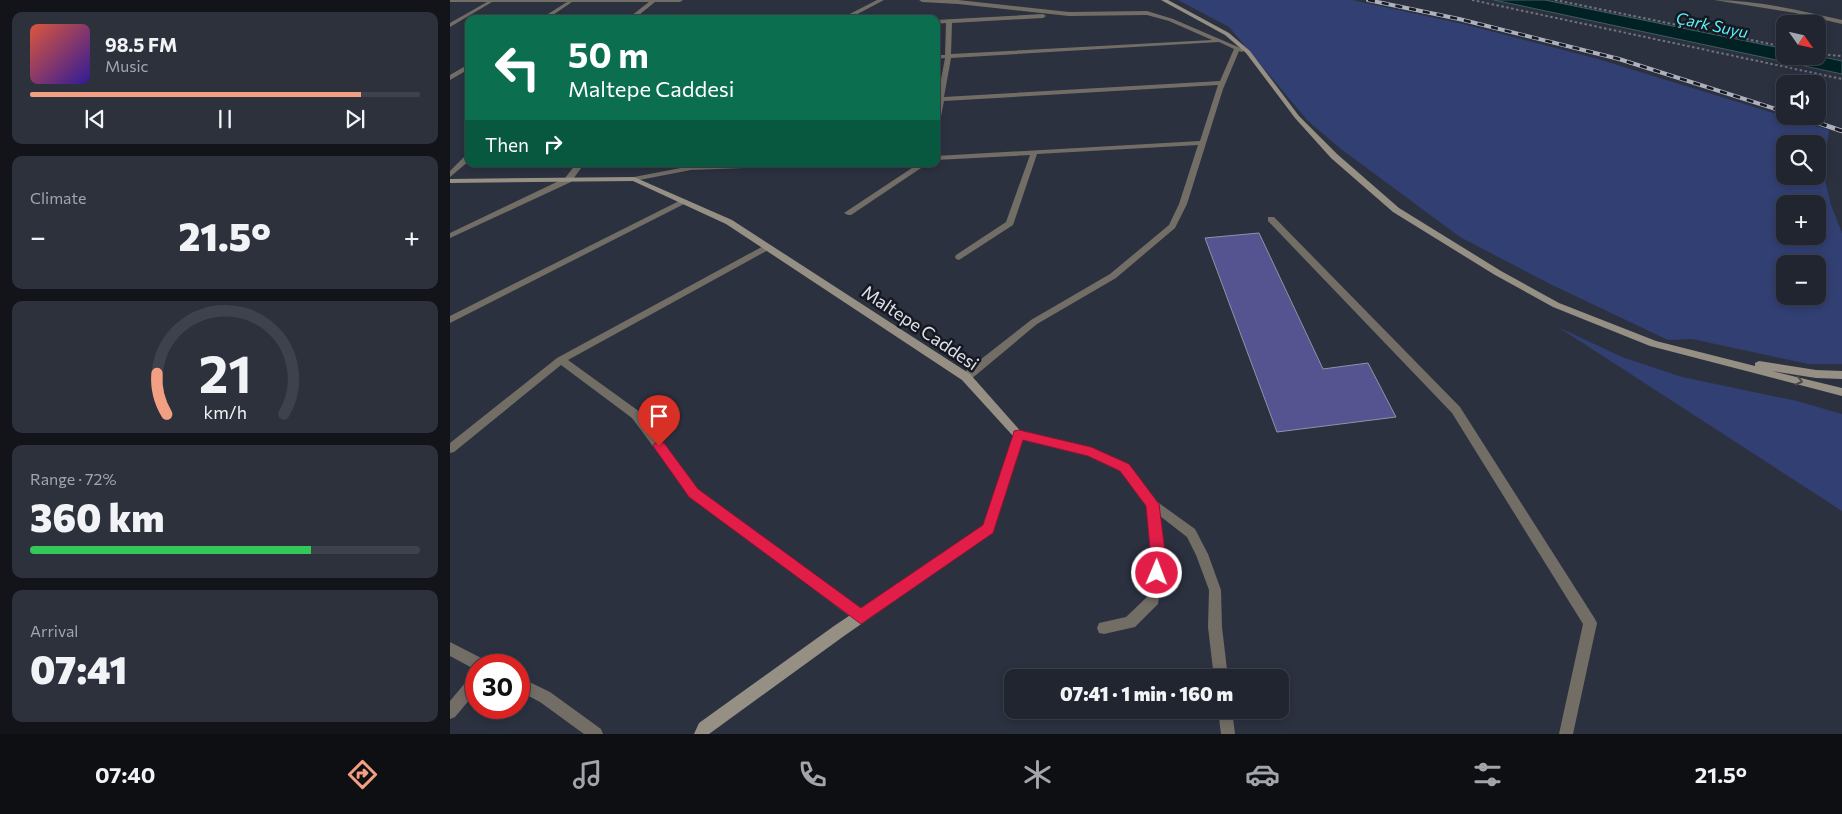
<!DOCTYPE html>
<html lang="en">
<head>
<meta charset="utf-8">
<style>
	:root { --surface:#212530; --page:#2d313c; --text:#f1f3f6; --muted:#a2a5ab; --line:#3e424c; --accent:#f39f84 }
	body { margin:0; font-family:Commissioner,sans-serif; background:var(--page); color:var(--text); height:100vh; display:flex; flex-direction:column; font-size:19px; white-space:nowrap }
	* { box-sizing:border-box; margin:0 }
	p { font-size:16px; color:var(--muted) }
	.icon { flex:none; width:28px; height:28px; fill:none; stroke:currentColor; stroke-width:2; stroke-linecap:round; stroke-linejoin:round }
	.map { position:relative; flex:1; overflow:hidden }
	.details { display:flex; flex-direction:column; gap:12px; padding:12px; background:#12141a; width:450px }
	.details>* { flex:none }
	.top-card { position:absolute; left:15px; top:15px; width:475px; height:152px; border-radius:10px; box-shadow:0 2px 8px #0003,0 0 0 1px var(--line); background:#0b6e4f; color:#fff; overflow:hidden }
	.needle { width:32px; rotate:124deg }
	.buttons { position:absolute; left:1326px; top:15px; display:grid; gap:10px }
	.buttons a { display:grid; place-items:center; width:50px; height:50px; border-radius:10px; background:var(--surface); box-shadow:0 2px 8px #0003,0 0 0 1px var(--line); font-size:25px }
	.speed { position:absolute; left:15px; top:654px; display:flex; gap:10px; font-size:25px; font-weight:700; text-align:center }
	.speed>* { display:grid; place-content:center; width:65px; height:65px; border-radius:50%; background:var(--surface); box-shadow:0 2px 8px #0003,0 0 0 1px var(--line); line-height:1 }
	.speed .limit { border:8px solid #d22; background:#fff; color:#111 }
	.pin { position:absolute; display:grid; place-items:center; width:42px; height:42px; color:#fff; margin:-51px -21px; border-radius:50% 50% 50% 0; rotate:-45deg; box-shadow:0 0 5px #0007 }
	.pin .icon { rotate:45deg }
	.me { position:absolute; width:55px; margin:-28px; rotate:1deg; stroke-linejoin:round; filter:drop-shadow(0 0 4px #0008) }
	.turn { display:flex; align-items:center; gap:18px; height:105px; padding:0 20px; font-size:22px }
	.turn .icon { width:65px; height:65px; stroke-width:2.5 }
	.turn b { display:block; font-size:35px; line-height:42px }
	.then { display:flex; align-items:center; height:48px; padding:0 20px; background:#0003; gap:10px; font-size:19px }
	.big { font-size:38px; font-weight:800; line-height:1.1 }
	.details .widget { flex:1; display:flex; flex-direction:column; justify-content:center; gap:8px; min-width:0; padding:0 18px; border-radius:10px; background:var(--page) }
	.details .dial { align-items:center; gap:0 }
	.dial svg { height:130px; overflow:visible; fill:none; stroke:var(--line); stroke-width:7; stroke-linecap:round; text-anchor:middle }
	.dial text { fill:var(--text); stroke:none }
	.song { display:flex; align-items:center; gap:15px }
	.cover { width:60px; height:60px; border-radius:8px; background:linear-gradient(135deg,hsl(10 70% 55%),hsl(250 70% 35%)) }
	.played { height:5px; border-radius:2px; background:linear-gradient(90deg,var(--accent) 85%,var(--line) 85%) }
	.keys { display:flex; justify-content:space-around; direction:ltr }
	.heat { display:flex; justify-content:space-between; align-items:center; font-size:28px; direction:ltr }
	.charge { height:8px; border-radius:4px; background:linear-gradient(90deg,#34c759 72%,var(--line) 0) }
	.trip { position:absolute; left:554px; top:669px; width:285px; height:50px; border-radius:10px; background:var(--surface); box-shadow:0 2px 8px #0003,0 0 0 1px var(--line); font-weight:800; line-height:50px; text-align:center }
	.dock { display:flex; height:80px; justify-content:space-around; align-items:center; background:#0d0f13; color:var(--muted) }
	.dock .icon { width:35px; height:35px }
	.dock .on { color:var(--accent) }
	.dock b { font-size:22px; color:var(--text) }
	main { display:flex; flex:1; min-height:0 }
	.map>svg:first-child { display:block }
</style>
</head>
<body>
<main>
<section class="details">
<div class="widget">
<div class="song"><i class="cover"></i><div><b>98.5 FM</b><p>Music</p></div></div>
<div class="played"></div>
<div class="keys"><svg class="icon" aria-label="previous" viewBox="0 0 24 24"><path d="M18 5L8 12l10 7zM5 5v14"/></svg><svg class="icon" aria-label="pause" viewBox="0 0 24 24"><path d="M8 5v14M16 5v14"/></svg><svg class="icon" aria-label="next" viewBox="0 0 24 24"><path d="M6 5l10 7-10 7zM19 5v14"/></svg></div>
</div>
<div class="widget"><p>Climate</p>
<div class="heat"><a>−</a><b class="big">21.5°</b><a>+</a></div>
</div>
<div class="widget dial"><svg viewBox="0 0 100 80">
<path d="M14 69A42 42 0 1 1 86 69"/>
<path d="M14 69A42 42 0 0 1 8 44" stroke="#f39f84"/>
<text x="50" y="56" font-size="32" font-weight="700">21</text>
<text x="50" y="72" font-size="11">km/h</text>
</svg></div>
<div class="widget"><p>Range · 72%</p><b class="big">360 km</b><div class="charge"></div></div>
<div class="widget"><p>Arrival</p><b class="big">07:41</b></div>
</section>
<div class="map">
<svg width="1392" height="734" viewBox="0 0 1392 734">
	<rect width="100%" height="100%" fill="#2c3140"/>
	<g fill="#313f72" fill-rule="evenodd">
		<path d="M728 0H902L1013 24 1148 59 1379 130 1373 172 1381 205 1392 233V364H1358L1242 339 1218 340 1100 284 1010 237 891 149 858 121 779 27ZM1335 144H1368V176H1335ZM1335 204H1368V236H1335ZM1335 264H1368V296H1335Z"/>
		<polygon points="1108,327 1172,357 1232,377 1347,401 1392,414 1392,511"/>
	</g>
	<polygon fill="#002224" stroke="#435c60" points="1044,0 1095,0 1335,49 1335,56 1368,56 1392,61 1392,74"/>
	<polygon fill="#565391" stroke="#9293a6" points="809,233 873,369 918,363 946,417 827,432 755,238"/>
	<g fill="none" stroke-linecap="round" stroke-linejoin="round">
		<g stroke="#6f7381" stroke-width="2" stroke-dasharray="2.5 2.5" stroke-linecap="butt">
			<polyline points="1022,0 1392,79"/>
			<polyline points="1105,0 1335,47"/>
			<polyline points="1368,54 1392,56"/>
		</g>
		<polygon fill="#726e66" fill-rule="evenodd" points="818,217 824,217 1010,407 1145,619 1147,623 1123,734 1109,734 1133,624 1002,413 818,221"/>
		<g fill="#726e66" fill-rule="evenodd">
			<polygon points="0,0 233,0 230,2 205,2 184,19 177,19 199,2 122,2 97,19 90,19 117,2 42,2 0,27 0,23 37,2 0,2"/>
			<polygon points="427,0 434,0 398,19 390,19"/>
			<path d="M469 0H508L619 12 697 11 723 19 795 50 792 52 789 51 773 89 737 204 725 228 666 278 587 324 520 380H512L511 377 512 374 581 320 660 274 719 225 729 204 748 145 587 154 563 225 509 260 506 259 505 257 506 255 556 222 580 155 486 160V156L750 141 768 85 494 101 489 127 486 129V106L495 58 486 59V55H495L496 23 486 24V20L593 14 596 16 593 18 502 23 501 54 762 40 719 21 697 15 619 16 508 4 472 2ZM769 42 784 49 770 81 494 97 501 58Z"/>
			<path d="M1264 0C1307 0 1351 11 1392 20V24L1345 13Z"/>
			<polygon points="19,64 19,69 0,80 0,75"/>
			<polygon points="16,155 19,155 19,161 0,177 0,171"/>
			<polygon points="126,164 134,164 121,182 0,238 0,233 115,178"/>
			<polygon points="298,164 356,164 352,166 241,170 184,181 180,179 184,177 241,166"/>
			<polygon points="468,164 477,164 401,215 398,215 394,213"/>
			<polygon points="231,200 237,200 238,202 0,323 0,316"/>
			<polygon points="317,244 321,247 320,249 118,360 190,412 248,490 416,613 418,617 416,621 411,623 406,621 240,496 182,418 111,365 4,452 0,453 0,443 107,358"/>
			<polygon points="569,431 641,448 678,465 706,501 745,529 758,554 771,590 772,627 778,678 764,678 758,627 759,590 746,555 737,537 710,516 715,559 708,604 685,627 654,634 649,633 647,628 649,623 676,617 697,597 703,559 696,505 670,471 638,456 565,438 564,435 565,432"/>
			<polygon points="0,642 35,660 37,665 26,665 26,670 0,656"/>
			<polygon points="26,674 26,692 5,717 0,719 0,701 21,676"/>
			<polygon points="69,677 100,692 151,729 153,734 134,734 90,702 69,691"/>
			<polygon points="768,710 782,710 785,734 771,734"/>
		</g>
		<g fill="#969084" fill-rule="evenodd">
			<polygon points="711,0 718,0 779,33 800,51 849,116 887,154 949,208 1051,271 1109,303 1206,341 1305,366 1305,363 1309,361 1366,370 1392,371 1392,379 1366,378 1322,371 1392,388 1392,396 1200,346 1103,307 1045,275 943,212 881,158 845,118 796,53 775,35"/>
			<polygon points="184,177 282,220 520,374 574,435 542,533 394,636 259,734 244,734 249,723 384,626 533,526 563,436 512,380 276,224 183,181 0,183 0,179"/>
		</g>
		<g stroke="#aeb1bd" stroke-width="4">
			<g id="rail-far1">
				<polyline points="918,0 1009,19 1169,59 1335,112"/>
				<polyline points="1347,116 1355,119"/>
			</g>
		</g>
		<g stroke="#aeb1bd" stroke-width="4.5">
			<polyline id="rail" points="1351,117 1392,131"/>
		</g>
		<use href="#rail-far1" stroke="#171920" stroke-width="2.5" stroke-dasharray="7" stroke-linecap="butt"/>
		<use href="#rail" stroke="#171920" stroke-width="3" stroke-dasharray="9" stroke-linecap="butt"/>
	</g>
	<defs><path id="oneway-chevron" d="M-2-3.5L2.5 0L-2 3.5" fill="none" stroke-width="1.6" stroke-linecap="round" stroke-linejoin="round" transform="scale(1.25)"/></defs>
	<use stroke="#4a4948" href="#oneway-chevron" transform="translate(1349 381) rotate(14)"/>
	<polygon fill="#e11d48" stroke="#92132f" points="569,430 641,447 679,464 709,504 716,559 712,578 707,580 702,578 700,573 701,559 696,506 670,471 638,456 573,440 543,533 411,624 239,497 203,446 205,443 214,443 248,489 411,608 533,525 563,435 564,431"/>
	<g text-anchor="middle" stroke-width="5" stroke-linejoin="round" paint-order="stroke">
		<g font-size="16" font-style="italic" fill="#57f3fb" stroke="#171920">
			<text transform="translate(1262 25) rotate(12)" y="6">Çark Suyu</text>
		</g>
		<g font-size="18" fill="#dfe2ec" stroke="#171920">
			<text transform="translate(470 328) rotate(34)" y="6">Maltepe Caddesi</text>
		</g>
	</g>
</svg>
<div class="buttons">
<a><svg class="needle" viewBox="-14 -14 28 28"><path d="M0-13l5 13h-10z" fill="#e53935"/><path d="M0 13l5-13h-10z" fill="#a2a5ab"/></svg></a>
<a><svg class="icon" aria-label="sound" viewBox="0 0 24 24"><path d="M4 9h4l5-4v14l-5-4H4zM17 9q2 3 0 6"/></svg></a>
<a><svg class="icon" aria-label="search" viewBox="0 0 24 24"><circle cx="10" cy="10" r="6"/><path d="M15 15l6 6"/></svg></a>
<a>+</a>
<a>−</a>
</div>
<div class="speed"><div class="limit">30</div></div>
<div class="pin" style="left:209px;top:446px;background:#d93025"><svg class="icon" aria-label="arrive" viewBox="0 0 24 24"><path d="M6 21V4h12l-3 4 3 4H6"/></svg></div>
<svg class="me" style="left:707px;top:573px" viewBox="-20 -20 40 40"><circle r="17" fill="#e11d48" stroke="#fff" stroke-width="3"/><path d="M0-11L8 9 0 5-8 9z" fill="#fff"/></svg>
<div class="trip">07:41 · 1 min · 160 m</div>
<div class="top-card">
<div class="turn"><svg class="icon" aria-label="left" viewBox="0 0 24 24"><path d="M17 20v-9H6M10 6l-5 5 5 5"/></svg><div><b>50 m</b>Maltepe Caddesi</div></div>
<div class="then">Then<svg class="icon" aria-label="right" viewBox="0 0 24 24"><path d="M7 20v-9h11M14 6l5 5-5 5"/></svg></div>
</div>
</div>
</main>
<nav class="dock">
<b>07:40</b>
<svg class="icon on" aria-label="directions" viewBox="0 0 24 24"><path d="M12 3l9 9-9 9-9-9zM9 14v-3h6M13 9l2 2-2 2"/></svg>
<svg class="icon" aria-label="music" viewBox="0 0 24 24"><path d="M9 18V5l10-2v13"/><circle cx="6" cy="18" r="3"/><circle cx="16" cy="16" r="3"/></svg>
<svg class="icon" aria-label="phone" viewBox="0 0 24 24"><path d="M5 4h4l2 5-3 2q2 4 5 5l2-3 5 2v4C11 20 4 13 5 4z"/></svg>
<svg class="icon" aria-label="climate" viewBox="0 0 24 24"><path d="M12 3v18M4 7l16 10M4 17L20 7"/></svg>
<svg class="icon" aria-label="car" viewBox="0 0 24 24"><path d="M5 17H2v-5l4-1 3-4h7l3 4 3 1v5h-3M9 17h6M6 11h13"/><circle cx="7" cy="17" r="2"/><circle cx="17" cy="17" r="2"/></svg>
<svg class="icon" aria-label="filters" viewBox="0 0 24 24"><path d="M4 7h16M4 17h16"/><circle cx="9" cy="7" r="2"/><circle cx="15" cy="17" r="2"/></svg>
<b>21.5°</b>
</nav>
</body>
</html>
